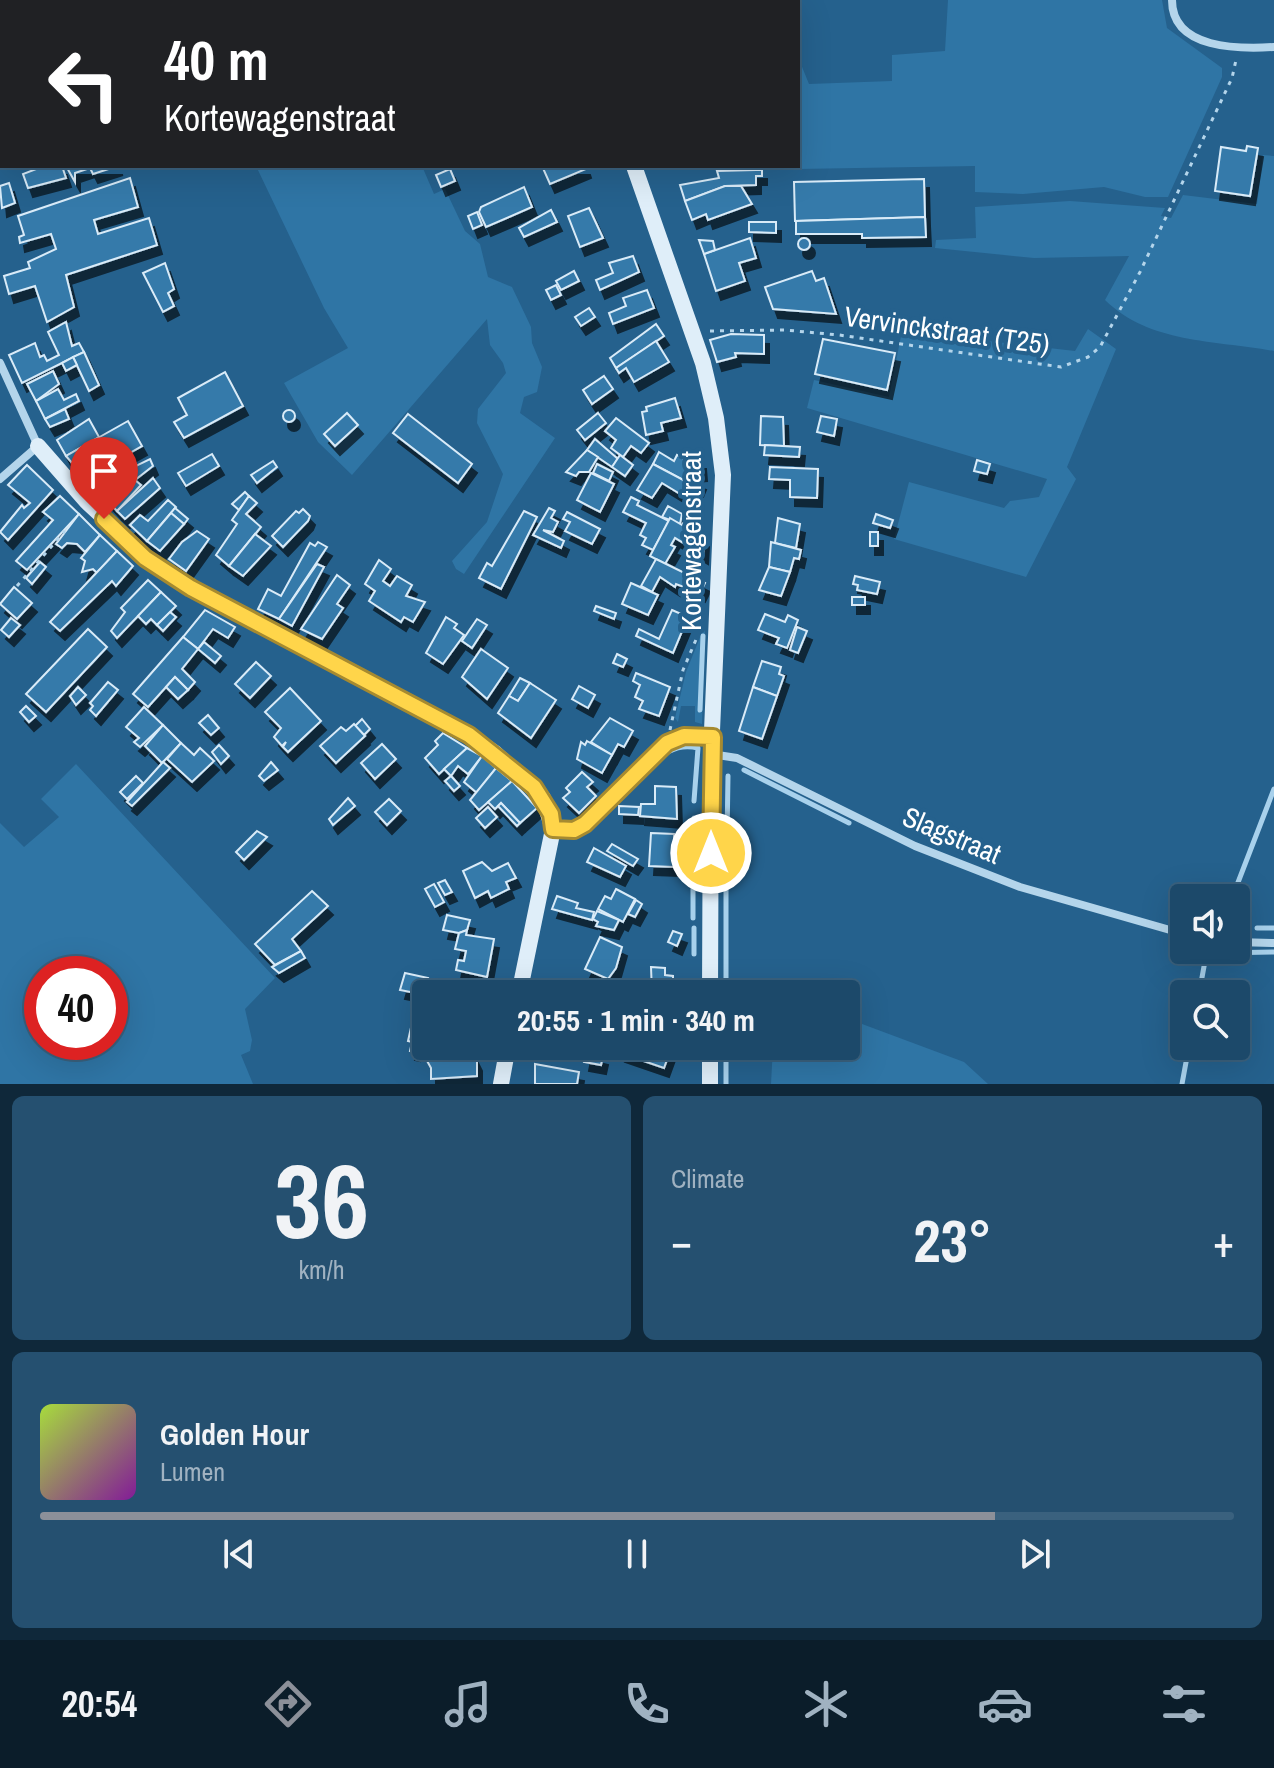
<!DOCTYPE html>
<html lang="en">
<head>
<meta charset="utf-8">
<style>
	:root { --surface:#1c496a; --page:#255070; --text:#f1f3f6; --muted:#a0b2c1; --line:#3a617e; --accent:#8c9099 }
	body { margin:0; font-family:"Archivo Narrow",sans-serif; background:var(--page); color:var(--text); height:100vh; display:flex; flex-direction:column; font-size:30px; white-space:nowrap }
	* { box-sizing:border-box; margin:0 }
	p { font-size:26px; color:var(--muted) }
	.icon { flex:none; width:44px; height:44px; fill:none; stroke:currentColor; stroke-width:2; stroke-linecap:round; stroke-linejoin:round }
	.map { position:relative; height:1084px; overflow:hidden }
	.panel { display:flex; flex-direction:column; gap:12px; padding:12px; background:#0f283a; flex:1 }
	.panel>* { flex:none }
	.hud { position:absolute; left:0px; top:0px; width:800px; height:168px; box-shadow:0 8px 32px #0002,0 0 0 2px var(--line); background:#202124; color:#fff; overflow:hidden }
	.fabs { position:absolute; left:1170px; top:884px; display:grid; gap:16px }
	.fabs a { display:grid; place-items:center; width:80px; height:80px; border-radius:8px; background:var(--surface); box-shadow:0 8px 32px #0002,0 0 0 2px var(--line); font-size:40px }
	.speed { position:absolute; left:24px; top:956px; display:flex; gap:16px; font-size:40px; font-weight:700; text-align:center }
	.speed>* { display:grid; place-content:center; width:104px; height:104px; border-radius:50%; background:var(--surface); box-shadow:0 8px 32px #0002,0 0 0 2px var(--line); line-height:1 }
	.speed .limit { border:12px solid #d22; background:#fff; color:#111 }
	.pin { position:absolute; display:grid; place-items:center; width:68px; height:68px; color:#fff; margin:-82px -34px; border-radius:50% 50% 50% 0; rotate:-45deg; box-shadow:0 0 8px #0007 }
	.pin .icon { rotate:45deg }
	.me { position:absolute; width:88px; margin:-44px; rotate:0deg; stroke-linejoin:round; filter:drop-shadow(0 0 6px #0008) }
	.turn { display:flex; align-items:center; gap:28px; height:168px; padding:0 32px; font-size:36px }
	.turn .icon { width:104px; height:104px; stroke-width:2.5 }
	.turn b { display:block; font-size:56px; line-height:68px }
	.big { font-size:60px; font-weight:700; line-height:1.1 }
	.panel .card { flex:1; display:flex; flex-direction:column; justify-content:center; gap:12px; min-width:0; padding:0 28px; border-radius:12px; background:var(--page) }
	.panel .dial { align-items:center; gap:0 }
	.dial b { font-size:104px; line-height:1 }
	.song { display:flex; align-items:center; gap:24px }
	.cover { width:96px; height:96px; border-radius:12px; background:linear-gradient(135deg,hsl(80 70% 55%),hsl(290 70% 35%)) }
	.played { height:8px; border-radius:4px; background:linear-gradient(90deg,var(--accent) 80%,var(--line) 80%) }
	.keys { display:flex; justify-content:space-around; direction:ltr }
	.heat { display:flex; justify-content:space-between; align-items:center; font-size:44px; direction:ltr }
	.panel .tiles { flex:1; display:grid; gap:12px; grid-template-columns:1fr 1fr }
	.card:last-child { grid-column:span 2 }
	.trip { position:absolute; left:412px; top:980px; width:448px; height:80px; border-radius:8px; background:var(--surface); box-shadow:0 8px 32px #0002,0 0 0 2px var(--line); font-weight:700; line-height:80px; text-align:center }
	.tabs { display:flex; height:128px; justify-content:space-around; align-items:center; background:#0b1d2a; color:var(--muted) }
	.tabs .icon { width:56px; height:56px }
	.tabs .selected { color:var(--accent) }
	.tabs b { font-size:36px; color:var(--text) }
	.map>svg:first-child { display:block }
</style>
</head>
<body>
<div class="map">
<svg width="1274" height="1084" viewBox="0 0 1274 1084">
	<defs>
		<filter id="shadow"><feDropShadow dx="5" dy="9" stdDeviation="0" flood-color="#0009"/></filter>
	</defs>
	<rect width="100%" height="100%" fill="#25618d"/>
	<g fill="#2f75a5" fill-rule="evenodd">
		<polygon points="948,0 1162,0 1167,28 1222,68 1222,77 1168,197 1145,197 1104,187 1023,194 975,192 975,166 798,169 798,57 809,84 892,81 892,55 945,51"/>
		<path d="M1263 155 1274 156V351C1215 340 1150 344 1105 300L1129 256 1034 258 935 248 936 240 976 238 975 207 1070 201 1165 208 1161 216 1171 218 1183 195 1257 204Z"/>
		<polygon points="256,166 422,166 434,194 445,189 465,231 480,244 488,277 512,287 531,327 532,343 542,367 537,392 524,397 520,413 555,438 464,574 456,569 452,561 487,522 503,474 477,423 478,409 506,373 503,363 490,345 487,319 352,475 318,442 284,383 348,348 324,308"/>
		<polygon points="1088,329 1116,349 1067,467 1076,479 1026,577 894,539 909,482 1004,508 1010,501 1039,497 1047,479 807,408 814,380 889,397 902,331 1075,351"/>
		<polygon points="705,625 702,724 695,722 695,706 681,706 678,722 675,718 686,672"/>
		<path d="M76 764 275 978 245 1009 252 1040 250 1051 241 1055 253 1084H0V823L24 847 59 817 41 799ZM42 974H110V1042H42Z"/>
		<polygon points="846,1018 964,1062 988,1084 771,1084 773,1046 846,1046"/>
	</g>
	<g fill="none" stroke-linecap="round" stroke-linejoin="round">
		<g stroke="#a8d1ec" stroke-width="5">
			<polyline points="579,0 580,1"/>
			<polyline points="700,710 703,636"/>
			<polyline points="744,770 849,823"/>
			<path d="M645 772C661 756 674 742 698 748L694 801"/>
			<polyline points="727,838 728,776"/>
			<polyline points="692,844 694,818"/>
			<polyline points="1232,898 1274,789"/>
			<polyline points="693,918 693,866"/>
			<polyline points="1257,928 1274,928"/>
			<polyline points="1221,953 1274,952"/>
			<polyline points="694,954 694,928"/>
			<polyline points="694,994 694,981"/>
			<polyline points="726,994 726,852"/>
			<polyline points="1199,994 1207,950"/>
			<polyline points="726,1084 726,1052"/>
			<polyline points="1182,1084 1189,1046"/>
		</g>
	</g>
	<g fill="#357aaa" stroke="#d9ebf8" stroke-width="2" filter="url(#shadow)">
		<polygon points="274,0 347,0 340,2"/>
		<polygon points="1247,146 1258,148 1250,196 1215,191 1221,147 1246,151"/>
		<polygon points="44,166 62,166 66,178 28,188 23,174"/>
		<polygon points="66,166 118,166 93,174 90,168 75,173 75,182"/>
		<polygon points="542,166 585,166 586,169 550,184"/>
		<polygon points="450,169 455,181 441,187 436,175"/>
		<polygon points="756,170 762,170 762,176 756,176 756,185 725,186 685,201 680,185 719,178 717,171"/>
		<polygon points="130,178 138,207 94,220 98,234 149,218 157,245 66,275 74,307 47,322 35,286 9,294 4,276 30,268 28,262 56,249 51,234 20,243 19,237 24,235 18,216"/>
		<polygon points="924,179 925,217 795,221 794,182"/>
		<polygon points="9,183 15,203 2,208 0,186"/>
		<polygon points="725,186 741,186 752,204 708,220 706,214 692,220 685,201"/>
		<polygon points="524,187 532,207 486,227 479,212 481,207"/>
		<polygon points="589,208 603,238 580,247 568,216"/>
		<polygon points="551,210 557,222 524,237 519,228"/>
		<polygon points="477,212 482,225 473,229 468,216"/>
		<polygon points="925,217 926,237 862,238 862,234 796,234 796,221"/>
		<polygon points="749,222 776,222 776,233 749,232"/>
		<polygon points="750,238 756,258 739,263 745,281 716,291 704,254"/>
		<circle cx="804" cy="244" r="6"/>
		<polygon points="699,240 713,241 715,250 704,254"/>
		<polygon points="633,256 639,272 600,290 596,280 613,273 609,263"/>
		<polygon points="165,263 174,289 168,293 174,306 163,312 143,273"/>
		<polygon points="574,271 579,281 561,290 556,281"/>
		<polygon points="812,271 816,281 824,278 836,314 773,309 765,287"/>
		<polygon points="556,285 561,295 551,300 546,290"/>
		<polygon points="647,290 654,308 613,324 609,313 626,306 623,298"/>
		<polygon points="589,308 595,317 581,326 575,317"/>
		<polygon points="66,322 72,346 79,343 84,352 22,383 9,355 35,343 40,357 44,355 47,361 59,355 48,332"/>
		<polygon points="656,324 664,336 616,368 610,358"/>
		<polygon points="731,334 764,335 764,354 735,353 736,357 717,362 710,340"/>
		<polygon points="823,339 895,353 887,390 815,374"/>
		<polygon points="656,341 669,362 634,382 626,368 619,373 616,368"/>
		<polygon points="84,352 99,385 89,391 73,357"/>
		<polygon points="73,357 77,365 66,371 62,363"/>
		<polygon points="53,371 59,384 36,401 27,384"/>
		<polygon points="225,372 243,406 184,438 174,422 187,415 178,398"/>
		<polygon points="604,376 613,389 592,404 583,390"/>
		<polygon points="58,389 64,400 76,394 79,401 45,419 36,401"/>
		<polygon points="675,398 681,418 661,423 663,431 646,435 642,412 647,411 646,407"/>
		<polygon points="65,409 69,419 50,427 45,419"/>
		<circle cx="289" cy="416" r="6"/>
		<polygon points="347,413 358,425 335,446 324,434"/>
		<polygon points="598,413 606,423 585,440 577,430"/>
		<polygon points="408,414 472,464 458,483 393,433"/>
		<polygon points="761,416 783,417 784,446 760,445"/>
		<polygon points="821,416 837,419 834,436 817,432"/>
		<polygon points="616,418 649,443 641,453 631,446 623,457 611,448 616,440 605,431"/>
		<polygon points="89,419 99,437 66,456 57,440"/>
		<polygon points="128,421 142,446 119,459 111,446 93,456 100,463 83,476 66,456"/>
		<polygon points="595,439 618,459 612,467 587,450"/>
		<polygon points="765,445 800,447 799,457 764,455"/>
		<polygon points="587,450 598,457 589,472 579,472 576,476 566,472"/>
		<polygon points="659,452 674,461 677,455 687,461 688,477 701,481 698,488 653,464"/>
		<polygon points="212,454 219,466 186,486 178,473"/>
		<polygon points="620,455 633,465 625,476 612,467"/>
		<polygon points="150,459 153,466 135,480 141,485 117,511 99,491 115,476"/>
		<polygon points="690,460 701,460 702,472 691,473"/>
		<polygon points="977,460 990,464 987,474 974,471"/>
		<polygon points="273,461 277,467 257,483 251,475"/>
		<polygon points="597,464 613,472 609,481 593,473"/>
		<polygon points="653,464 689,483 685,497 662,483 652,498 637,490"/>
		<polygon points="27,465 53,490 8,540 0,532 22,505 24,508 30,503 8,485"/>
		<polygon points="770,467 818,469 817,498 790,497 790,480 769,479"/>
		<polygon points="591,473 614,484 600,512 577,500"/>
		<polygon points="153,478 160,488 125,519 117,511"/>
		<polygon points="245,492 249,496 239,510 232,504"/>
		<polygon points="60,496 79,514 27,570 16,561 53,520 43,512"/>
		<polygon points="249,496 257,503 246,514 261,527 229,566 216,555 237,524 232,520"/>
		<polygon points="631,497 639,501 637,505 669,521 653,550 642,545 646,538 640,535 646,523 623,512"/>
		<polygon points="168,500 176,507 147,541 130,525 140,515 148,521"/>
		<polygon points="668,506 682,514 680,524 662,517"/>
		<polygon points="175,508 188,519 184,524 171,513"/>
		<polygon points="549,508 555,511 551,518 558,522 553,532 543,530 564,541 561,548 533,535"/>
		<polygon points="303,509 310,516 308,521 283,547 272,536 296,511 299,513"/>
		<polygon points="524,511 537,517 501,589 479,578 487,563 492,566"/>
		<polygon points="567,512 600,529 592,544 565,531 570,522 563,519"/>
		<polygon points="171,513 184,524 160,551 147,541"/>
		<polygon points="79,514 100,535 85,552 77,544 67,543 62,548 56,544"/>
		<polygon points="876,514 893,520 890,528 873,523"/>
		<polygon points="670,518 682,525 686,519 700,526 696,533 704,538 703,555 675,538 671,545 675,547 665,564 650,556"/>
		<polygon points="778,518 800,524 796,548 775,543"/>
		<polygon points="197,531 209,539 186,571 169,559 182,542"/>
		<rect x="870" y="532" width="8" height="14"/>
		<polygon points="255,534 271,546 243,576 229,566"/>
		<polygon points="100,535 117,551 97,573 93,569 82,572 85,561 81,558"/>
		<polygon points="318,542 327,547 279,619 258,609 268,589 281,596 310,543 315,546"/>
		<polygon points="771,542 801,550 799,559 794,558 790,572 769,567"/>
		<polygon points="117,551 133,566 116,586 112,581 60,631 50,622"/>
		<polygon points="656,559 705,583 700,593 676,584 675,587 660,577 652,592 641,586"/>
		<polygon points="379,560 391,569 383,581 390,586 397,576 412,585 406,596 425,602 413,622 404,617 401,622 369,601 375,591 365,584"/>
		<polygon points="40,562 46,567 32,584 26,578"/>
		<polygon points="317,564 324,567 292,626 279,619"/>
		<polygon points="769,567 790,572 781,596 759,590"/>
		<polygon points="337,575 350,585 337,604 343,608 322,639 301,629"/>
		<polygon points="855,576 880,582 877,594 857,590 858,585 853,584"/>
		<polygon points="148,580 161,592 117,638 111,631 125,612 121,608"/>
		<polygon points="631,583 658,595 648,615 622,604"/>
		<polygon points="14,587 32,603 17,619 0,604"/>
		<polygon points="161,592 176,606 157,625 151,619 146,624 138,616"/>
		<rect x="852" y="597" width="13" height="8"/>
		<polygon points="596,606 616,613 614,619 594,611"/>
		<polygon points="205,610 235,627 228,638 213,629 198,649 183,637"/>
		<polygon points="672,610 688,617 673,653 636,636 639,629 659,639"/>
		<polygon points="170,612 176,617 163,631 157,625"/>
		<polygon points="765,614 785,622 788,615 798,620 787,648 776,644 779,638 758,630"/>
		<polygon points="446,617 457,624 454,628 464,635 443,664 426,653"/>
		<polygon points="11,618 20,625 9,637 1,630"/>
		<polygon points="477,619 487,625 472,648 462,641"/>
		<polygon points="797,627 807,631 798,653 790,650"/>
		<polygon points="88,629 107,647 46,712 26,694"/>
		<polygon points="183,637 198,649 182,669 195,682 188,690 175,677 148,707 133,694"/>
		<polygon points="204,642 221,656 215,663 198,649"/>
		<polygon points="481,649 508,668 487,699 462,677"/>
		<polygon points="617,654 627,659 623,667 613,663"/>
		<polygon points="762,661 781,667 779,674 784,676 777,696 753,687"/>
		<polygon points="256,662 271,676 250,698 235,684"/>
		<polygon points="636,673 670,687 659,716 639,709 643,701 635,697 640,685 633,681"/>
		<polygon points="175,677 188,690 178,699 166,687"/>
		<polygon points="520,678 530,683 518,701 509,696"/>
		<polygon points="108,682 118,690 96,716 90,710 93,706 90,703"/>
		<polygon points="530,683 556,700 531,738 498,713 509,696 518,701"/>
		<polygon points="579,686 595,695 588,708 572,699"/>
		<polygon points="78,687 86,695 76,705 70,696"/>
		<polygon points="753,687 777,696 762,739 739,731"/>
		<polygon points="290,688 321,721 288,752 283,747 286,742 282,746 274,737 281,728 265,712"/>
		<polygon points="26,706 36,716 29,722 20,712"/>
		<polygon points="144,707 163,725 140,747 134,742 139,738 126,727"/>
		<polygon points="208,715 219,728 211,735 199,723"/>
		<polygon points="610,718 633,731 624,747 618,744 612,755 591,742"/>
		<polygon points="362,719 370,729 364,735 355,726"/>
		<polygon points="354,724 365,736 336,763 320,746 341,727 346,731"/>
		<polygon points="163,725 181,743 162,763 145,746"/>
		<polygon points="443,733 467,748 439,774 425,758 438,745 435,741"/>
		<polygon points="587,741 612,755 602,773 577,759 581,742 585,745"/>
		<polygon points="181,743 194,755 200,748 214,761 192,782 167,759"/>
		<polygon points="382,744 396,759 375,779 361,763"/>
		<polygon points="219,745 229,756 221,764 212,752"/>
		<polygon points="467,748 482,756 468,774 458,766 451,776 444,769"/>
		<polygon points="482,756 496,768 477,793 464,782"/>
		<polygon points="163,762 170,768 132,806 127,802"/>
		<polygon points="271,762 278,770 264,781 259,776"/>
		<polygon points="496,768 512,781 479,810 470,800"/>
		<polygon points="582,772 593,782 587,787 596,796 579,813 563,798 570,792 566,788"/>
		<polygon points="136,776 143,783 127,799 120,792"/>
		<polygon points="451,776 460,786 454,791 445,781"/>
		<polygon points="512,781 537,808 520,823 501,803 495,809 488,802"/>
		<polygon points="655,786 676,787 677,819 640,816 641,804 655,804"/>
		<polygon points="348,798 355,806 333,825 329,819"/>
		<polygon points="389,799 401,811 387,825 375,812"/>
		<polygon points="501,803 520,823 517,826 498,806"/>
		<polygon points="619,806 639,807 638,815 619,814"/>
		<polygon points="488,807 497,817 485,828 476,818"/>
		<polygon points="257,831 267,837 244,860 236,852"/>
		<polygon points="651,833 674,834 674,867 649,866"/>
		<polygon points="612,844 638,859 633,866 607,851"/>
		<polygon points="594,848 626,866 620,877 587,862"/>
		<polygon points="482,862 492,871 508,863 516,878 506,882 509,889 491,898 488,891 475,898 463,871"/>
		<polygon points="445,880 452,892 445,895 438,883"/>
		<polygon points="434,884 444,902 435,907 425,889"/>
		<polygon points="616,889 635,899 623,922 598,909 605,896 611,899"/>
		<polygon points="312,891 328,906 292,939 301,951 275,965 255,944"/>
		<polygon points="557,896 578,903 576,908 594,912 592,920 552,909"/>
		<polygon points="636,900 642,904 635,917 628,914"/>
		<polygon points="597,911 619,920 614,930 596,926 598,922 593,919"/>
		<polygon points="447,915 470,920 467,930 459,933 443,930"/>
		<polygon points="467,930 466,935 494,939 487,977 456,970 458,960 464,961 466,951 455,949 459,933"/>
		<polygon points="673,931 682,934 677,946 668,942"/>
		<polygon points="600,937 622,947 616,968 608,979 585,969"/>
		<polygon points="301,951 305,958 279,973 272,967"/>
		<polygon points="651,967 665,968 665,975 673,976 673,994 643,994 652,993"/>
		<polygon points="405,973 428,978 424,994 426,1045 417,1043 415,1052 410,1051 412,1042 408,1041 414,1014 421,1016 423,1006 418,1005 421,994 400,990"/>
		<polygon points="580,980 598,988 595,994 575,991"/>
		<polygon points="461,1046 469,1046 477,1062 477,1076 431,1079 431,1068 426,1059"/>
		<polygon points="623,1046 672,1046 664,1068 620,1053"/>
		<polygon points="586,1052 603,1056 601,1065 584,1062"/>
		<polygon points="535,1064 579,1072 577,1084 535,1084"/>
	</g>
	<g fill="none" stroke-linecap="round" stroke-linejoin="round">
		<g stroke="#b4d5eb" stroke-width="3" stroke-dasharray="4 6" stroke-linecap="butt">
			<polyline points="710,331 785,330 839,335 1061,367 1088,357 1100,347 1140,272 1232,78 1236,60"/>
			<polyline points="17,586 65,531"/>
			<polyline points="670,730 683,670 698,635"/>
		</g>
		<g stroke="#b4d5eb" stroke-width="8">
			<path d="M1172 0C1172 50 1240 49 1274 47"/>
			<polyline points="0,363 38,446 0,479"/>
			<polyline points="711,754 737,758 915,846 1020,887 1184,934"/>
			<polyline points="553,829 574,830 585,824 667,743 684,736 712,737"/>
			<polyline points="1236,942 1274,943"/>
		</g>
		<g stroke="#dfeef9" stroke-width="16">
			<polyline points="562,0 563,2"/>
			<polyline points="634,166 703,363 716,418 723,475 711,754 710,994"/>
			<polyline points="38,446 87,502 155,565 223,606 469,735 495,753 543,798 553,829 519,994"/>
			<polyline points="710,1046 710,1084"/>
			<polyline points="501,1084 508,1046"/>
		</g>
	</g>
	<g fill="none" stroke-linecap="round" stroke-linejoin="round">
		<g stroke="#a68a30" stroke-width="20">
			<polyline id="route" points="104,519 145,558 191,588 469,735 534,787 551,814 553,829 574,830 585,824 667,743 684,736 713,737 711,853"/>
		</g>
		<use href="#route" stroke="#ffd54a" stroke-width="14"/>
	</g>
	<g text-anchor="middle" stroke-width="8" stroke-linejoin="round" paint-order="stroke">
		<g font-size="28" fill="#fff" stroke="#25618d">
			<text transform="translate(947 330) rotate(8)" y="10">Vervinckstraat (T25)</text>
			<text transform="translate(691 541) rotate(-90)" y="10">Kortewagenstraat</text>
			<text transform="translate(952 835) rotate(23)" y="10">Slagstraat</text>
		</g>
	</g>
</svg>
<div class="fabs">
<a><svg class="icon" aria-label="sound" viewBox="0 0 24 24"><path d="M4 9h4l5-4v14l-5-4H4zM17 9q2 3 0 6"/></svg></a>
<a><svg class="icon" aria-label="search" viewBox="0 0 24 24"><circle cx="10" cy="10" r="6"/><path d="M15 15l6 6"/></svg></a>
</div>
<div class="speed"><div class="limit">40</div></div>
<div class="pin" style="left:104px;top:519px;background:#d93025"><svg class="icon" aria-label="arrive" viewBox="0 0 24 24"><path d="M6 21V4h12l-3 4 3 4H6"/></svg></div>
<svg class="me" style="left:711px;top:853px" viewBox="-20 -20 40 40"><circle r="17" fill="#ffd54a" stroke="#fff" stroke-width="3"/><path d="M0-11L8 9 0 5-8 9z" fill="#fff"/></svg>
<div class="trip">20:55 · 1 min · 340 m</div>
<div class="hud">
<div class="turn"><svg class="icon" aria-label="left" viewBox="0 0 24 24"><path d="M17 20v-9H6M10 6l-5 5 5 5"/></svg><div><b>40 m</b>Kortewagenstraat</div></div>
</div>
</div>
<section class="panel">
<div class="tiles">
<div class="card dial"><b>36</b><p>km/h</p></div>
<div class="card"><p>Climate</p>
<div class="heat"><a>−</a><b class="big">23°</b><a>+</a></div>
</div>
<div class="card">
<div class="song"><i class="cover"></i><div><b>Golden Hour</b><p>Lumen</p></div></div>
<div class="played"></div>
<div class="keys"><svg class="icon" aria-label="previous" viewBox="0 0 24 24"><path d="M18 5L8 12l10 7zM5 5v14"/></svg><svg class="icon" aria-label="pause" viewBox="0 0 24 24"><path d="M8 5v14M16 5v14"/></svg><svg class="icon" aria-label="next" viewBox="0 0 24 24"><path d="M6 5l10 7-10 7zM19 5v14"/></svg></div>
</div>
</div>
</section>
<nav class="tabs">
<b>20:54</b>
<svg class="icon selected" aria-label="directions" viewBox="0 0 24 24"><path d="M12 3l9 9-9 9-9-9zM9 14v-3h6M13 9l2 2-2 2"/></svg>
<svg class="icon" aria-label="music" viewBox="0 0 24 24"><path d="M9 18V5l10-2v13"/><circle cx="6" cy="18" r="3"/><circle cx="16" cy="16" r="3"/></svg>
<svg class="icon" aria-label="phone" viewBox="0 0 24 24"><path d="M5 4h4l2 5-3 2q2 4 5 5l2-3 5 2v4C11 20 4 13 5 4z"/></svg>
<svg class="icon" aria-label="climate" viewBox="0 0 24 24"><path d="M12 3v18M4 7l16 10M4 17L20 7"/></svg>
<svg class="icon" aria-label="car" viewBox="0 0 24 24"><path d="M5 17H2v-5l4-1 3-4h7l3 4 3 1v5h-3M9 17h6M6 11h13"/><circle cx="7" cy="17" r="2"/><circle cx="17" cy="17" r="2"/></svg>
<svg class="icon" aria-label="filters" viewBox="0 0 24 24"><path d="M4 7h16M4 17h16"/><circle cx="9" cy="7" r="2"/><circle cx="15" cy="17" r="2"/></svg>
</nav>
</body>
</html>
